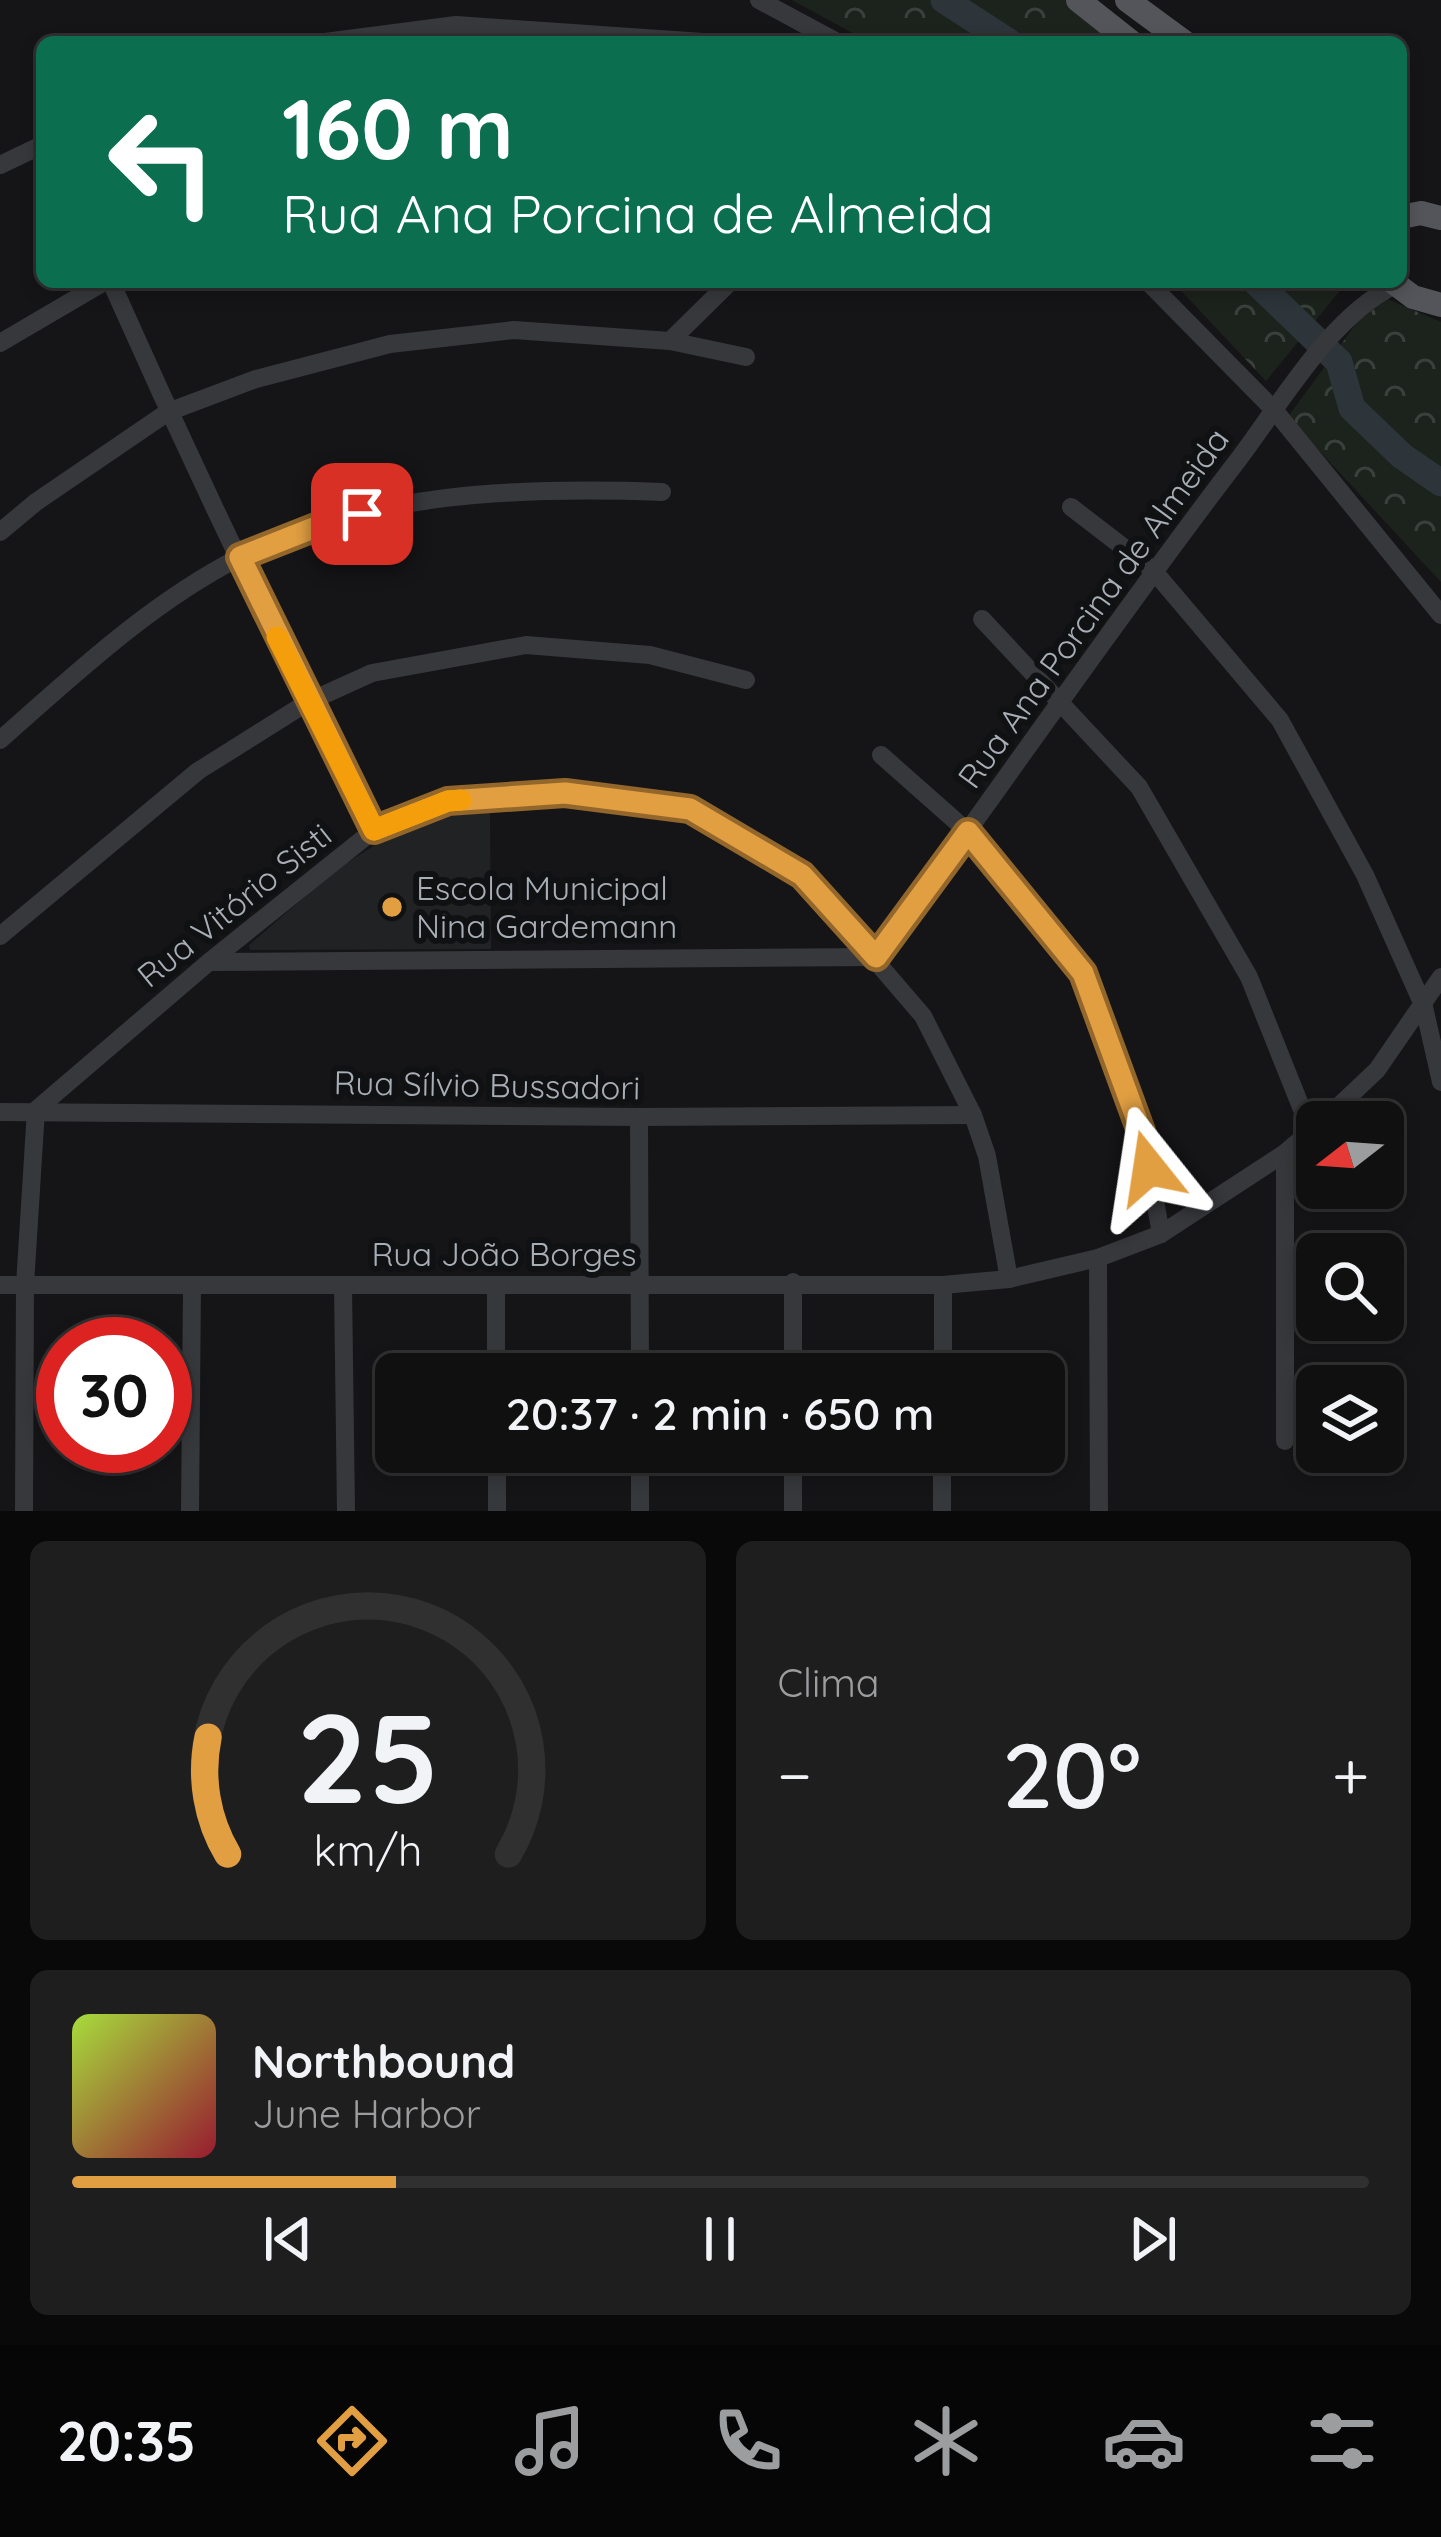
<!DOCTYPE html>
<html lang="pt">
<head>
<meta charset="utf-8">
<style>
	:root { --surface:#101011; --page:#1e1e1f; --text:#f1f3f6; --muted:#9c9d9f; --line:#303031; --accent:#e29f42 }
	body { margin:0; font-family:Quicksand,sans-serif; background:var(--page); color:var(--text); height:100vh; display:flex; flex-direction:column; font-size:45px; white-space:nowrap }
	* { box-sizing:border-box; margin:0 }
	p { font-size:39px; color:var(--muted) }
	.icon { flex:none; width:66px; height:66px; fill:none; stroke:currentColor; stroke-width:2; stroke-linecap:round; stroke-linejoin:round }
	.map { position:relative; height:1511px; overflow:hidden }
	.details { display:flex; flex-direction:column; gap:30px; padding:30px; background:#090909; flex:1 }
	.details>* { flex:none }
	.hud { position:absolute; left:36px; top:36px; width:1371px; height:252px; border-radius:18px; box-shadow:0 6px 18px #0003,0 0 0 3px var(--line); background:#0b6e4f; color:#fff; overflow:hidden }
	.needle { width:78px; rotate:253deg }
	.buttons { position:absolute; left:1296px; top:1101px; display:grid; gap:24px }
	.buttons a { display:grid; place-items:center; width:108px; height:108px; border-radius:18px; background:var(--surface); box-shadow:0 6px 18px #0003,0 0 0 3px var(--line); font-size:60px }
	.speed { position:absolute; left:36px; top:1317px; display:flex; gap:24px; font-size:60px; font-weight:700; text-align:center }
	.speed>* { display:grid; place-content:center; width:156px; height:156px; border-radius:50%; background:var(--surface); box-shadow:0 6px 18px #0003,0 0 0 3px var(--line); line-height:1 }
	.speed .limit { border:18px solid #d22; background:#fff; color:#111 }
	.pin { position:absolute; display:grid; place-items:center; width:102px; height:102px; color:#fff; margin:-51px; border-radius:24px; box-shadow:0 6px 18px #0006 }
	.me { position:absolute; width:132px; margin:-66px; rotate:345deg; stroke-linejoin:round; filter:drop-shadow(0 0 9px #0008) }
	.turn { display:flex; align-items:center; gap:42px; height:252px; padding:0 48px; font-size:54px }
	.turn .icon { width:156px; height:156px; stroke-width:2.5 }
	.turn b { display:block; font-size:84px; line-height:102px }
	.big { font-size:90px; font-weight:600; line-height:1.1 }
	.details .widget { flex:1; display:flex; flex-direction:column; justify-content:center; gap:18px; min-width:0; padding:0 42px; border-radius:18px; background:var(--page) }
	.details .dial { align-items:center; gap:0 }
	.dial svg { height:312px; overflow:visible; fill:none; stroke:var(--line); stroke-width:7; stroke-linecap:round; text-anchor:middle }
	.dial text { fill:var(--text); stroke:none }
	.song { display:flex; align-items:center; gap:36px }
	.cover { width:144px; height:144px; border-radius:18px; background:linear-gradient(135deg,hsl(80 70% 55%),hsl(350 70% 35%)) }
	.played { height:12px; border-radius:6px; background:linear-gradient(90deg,var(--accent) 25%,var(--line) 25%) }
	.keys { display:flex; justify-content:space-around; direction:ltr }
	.heat { display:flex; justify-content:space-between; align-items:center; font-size:66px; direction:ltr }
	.details .tiles { flex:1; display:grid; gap:30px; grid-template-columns:1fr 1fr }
	.widget:last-child { grid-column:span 2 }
	.trip { position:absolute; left:375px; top:1353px; width:690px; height:120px; border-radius:18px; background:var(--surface); box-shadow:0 6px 18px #0003,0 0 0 3px var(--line); font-weight:600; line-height:120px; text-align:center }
	.tab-bar { display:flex; height:192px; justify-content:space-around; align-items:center; background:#060607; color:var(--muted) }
	.tab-bar .icon { width:84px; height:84px }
	.tab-bar .selected { color:var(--accent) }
	.tab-bar b { font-size:54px; color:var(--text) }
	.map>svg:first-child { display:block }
</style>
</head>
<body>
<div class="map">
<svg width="1441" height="1511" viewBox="0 0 1441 1511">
	<defs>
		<pattern id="forest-crowns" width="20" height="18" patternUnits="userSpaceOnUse" patternTransform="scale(3)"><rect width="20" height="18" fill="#1c221c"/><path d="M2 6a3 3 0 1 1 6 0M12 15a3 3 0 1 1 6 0" fill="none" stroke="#3a403b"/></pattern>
	</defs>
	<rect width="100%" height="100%" fill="#151517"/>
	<polygon fill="#212224" points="490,812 491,949 250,950 249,945 337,869 396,832 456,813"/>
	<g fill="url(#forest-crowns)">
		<polygon points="792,0 1073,0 1126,42 869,42"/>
		<polygon points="1173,282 1347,282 1266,381"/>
		<polygon points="1387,299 1441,322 1441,582 1288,417 1358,321"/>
	</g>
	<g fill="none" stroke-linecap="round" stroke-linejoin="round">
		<g stroke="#2d353a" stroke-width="27">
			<polyline points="944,0 1009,42"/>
			<polyline points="1256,282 1339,362 1352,408 1402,456 1441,483"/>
		</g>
		<g stroke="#37383c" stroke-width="18">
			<polyline points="759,0 837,42"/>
			<polyline points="325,42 456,25 703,42"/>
			<polyline points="0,165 42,145"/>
			<path d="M111 282C193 467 281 650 374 830"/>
			<polyline points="1148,282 1275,411 1441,615"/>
			<polyline points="670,341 730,282"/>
			<polyline points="0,343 104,282"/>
			<polyline points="1071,507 1153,570 1280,720 1365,875 1424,1007 1441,1082"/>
			<polyline points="0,532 36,502 168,412 256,379 390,344 514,330 670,341 746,357"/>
			<polyline points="982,619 1139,787 1249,977 1311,1132"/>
			<path d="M0 740C75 674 150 603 240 557 370 491 520 487 662 492"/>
			<polyline points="881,755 968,832 1083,973 1143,1134 1161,1234"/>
			<polyline points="0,936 198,771 308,702 372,673 526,645 650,655 746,680"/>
			<path d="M876 957C998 792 1113 623 1238 460 1282 402 1329 318 1395 285"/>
			<polyline points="209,962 876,957"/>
			<polyline points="0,1112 639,1117 973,1115"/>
			<polyline points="639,1117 640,1374"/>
			<polyline points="1322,1122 1377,1070 1441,977"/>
			<polyline points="1285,1153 1285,1441"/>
			<polyline points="1098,1258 1099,1511"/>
			<polyline points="0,1285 943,1285 1009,1279 1098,1258 1161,1234 1285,1153 1317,1126"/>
			<polyline points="343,1285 346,1511"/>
			<polyline points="496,1285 496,1374"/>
			<polyline points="793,1374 793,1282"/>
			<polyline points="943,1374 943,1285"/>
			<polyline points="497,1452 497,1511"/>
			<polyline points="640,1452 640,1511"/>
			<polyline points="24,1511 25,1285 36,1110 209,962 374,830 448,801 565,793 690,809 802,875 923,1016 973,1115 987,1156 1009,1279"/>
			<polyline points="190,1511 192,1286"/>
			<polyline points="793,1511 793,1452"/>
			<polyline points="942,1511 942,1452"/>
		</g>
		<g stroke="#53555a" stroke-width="24">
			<polyline points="1078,0 1131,42"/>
			<polyline points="1127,0 1184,42"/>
			<polyline points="1401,217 1421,213 1441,218"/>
			<polyline points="1393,282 1413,297 1441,305"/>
		</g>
	</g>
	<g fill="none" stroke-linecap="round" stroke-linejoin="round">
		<g stroke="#93672b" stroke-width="30">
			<polyline id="route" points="362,514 326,523 240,557 374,830 448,801 565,793 690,809 802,875 876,957 968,832 1083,973 1142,1134 1149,1168"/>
		</g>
		<use href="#route" stroke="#e29f42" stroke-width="21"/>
		<polyline stroke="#f59e0b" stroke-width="21" points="277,637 374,830 448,801 461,800"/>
	</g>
	<circle fill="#e29f42" stroke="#101112" stroke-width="4.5" cx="392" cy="907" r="12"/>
	<g text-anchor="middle" stroke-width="12" stroke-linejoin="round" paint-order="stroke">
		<g font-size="33" fill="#a8aeb6" stroke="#101112">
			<text transform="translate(1093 608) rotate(-54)" y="12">Rua Ana Porcina de Almeida</text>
			<text transform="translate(234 905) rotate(-39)" y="12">Rua Vitório Sisti</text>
			<text transform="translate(487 1085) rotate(1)" y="12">Rua Sílvio Bussadori</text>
			<text x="504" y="1266">Rua João Borges</text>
		</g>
		<g font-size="33" fill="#a8aeb6" stroke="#101112" text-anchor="start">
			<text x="416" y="900">Escola Municipal<tspan x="416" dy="38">Nina Gardemann</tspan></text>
		</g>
	</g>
</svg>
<div class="buttons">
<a><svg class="needle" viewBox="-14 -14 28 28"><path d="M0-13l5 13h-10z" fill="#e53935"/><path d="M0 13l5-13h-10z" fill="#9c9d9f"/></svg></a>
<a><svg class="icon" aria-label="search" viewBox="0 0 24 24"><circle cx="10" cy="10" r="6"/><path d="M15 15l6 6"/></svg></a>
<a><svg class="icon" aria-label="layers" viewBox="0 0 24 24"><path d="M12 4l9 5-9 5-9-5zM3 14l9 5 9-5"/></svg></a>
</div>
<div class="speed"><div class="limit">30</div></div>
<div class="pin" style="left:362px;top:514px;background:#d93025"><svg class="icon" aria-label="arrive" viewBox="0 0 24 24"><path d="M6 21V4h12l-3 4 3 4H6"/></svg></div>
<svg class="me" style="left:1149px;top:1168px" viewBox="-20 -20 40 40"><path d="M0-17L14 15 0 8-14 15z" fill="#e29f42" stroke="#fff" stroke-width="4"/></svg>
<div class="trip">20:37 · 2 min · 650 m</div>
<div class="hud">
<div class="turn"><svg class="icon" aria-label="left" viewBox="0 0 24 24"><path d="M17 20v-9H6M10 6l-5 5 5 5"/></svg><div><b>160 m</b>Rua Ana Porcina de Almeida</div></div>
</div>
</div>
<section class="details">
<div class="tiles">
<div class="widget dial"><svg viewBox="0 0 100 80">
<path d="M14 69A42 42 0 1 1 86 69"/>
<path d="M14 69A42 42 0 0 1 9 39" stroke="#e29f42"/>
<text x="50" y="56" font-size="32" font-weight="700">25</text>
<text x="50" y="72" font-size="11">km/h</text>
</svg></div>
<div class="widget"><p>Clima</p>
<div class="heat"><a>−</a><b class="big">20°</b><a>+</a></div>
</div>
<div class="widget">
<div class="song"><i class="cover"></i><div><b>Northbound</b><p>June Harbor</p></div></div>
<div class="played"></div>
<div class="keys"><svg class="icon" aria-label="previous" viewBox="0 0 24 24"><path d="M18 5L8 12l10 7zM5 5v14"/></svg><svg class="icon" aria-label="pause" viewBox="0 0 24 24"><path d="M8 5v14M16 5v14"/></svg><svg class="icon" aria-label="next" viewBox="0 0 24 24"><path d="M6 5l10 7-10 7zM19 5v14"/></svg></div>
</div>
</div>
</section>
<nav class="tab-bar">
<b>20:35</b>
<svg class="icon selected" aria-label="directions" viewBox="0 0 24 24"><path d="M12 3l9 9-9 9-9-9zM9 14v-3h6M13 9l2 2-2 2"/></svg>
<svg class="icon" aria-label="music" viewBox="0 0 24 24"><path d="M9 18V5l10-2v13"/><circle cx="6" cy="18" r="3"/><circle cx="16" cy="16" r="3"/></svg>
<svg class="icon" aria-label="phone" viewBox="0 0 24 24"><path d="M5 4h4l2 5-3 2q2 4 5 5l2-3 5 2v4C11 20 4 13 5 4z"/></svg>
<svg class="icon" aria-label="climate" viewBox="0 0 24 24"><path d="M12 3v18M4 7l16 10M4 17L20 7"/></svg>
<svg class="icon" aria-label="car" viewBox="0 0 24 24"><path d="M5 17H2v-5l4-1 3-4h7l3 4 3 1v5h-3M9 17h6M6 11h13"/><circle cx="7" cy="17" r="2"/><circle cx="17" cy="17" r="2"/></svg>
<svg class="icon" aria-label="filters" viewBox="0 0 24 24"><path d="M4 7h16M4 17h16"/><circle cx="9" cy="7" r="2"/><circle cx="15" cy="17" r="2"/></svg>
</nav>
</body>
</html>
